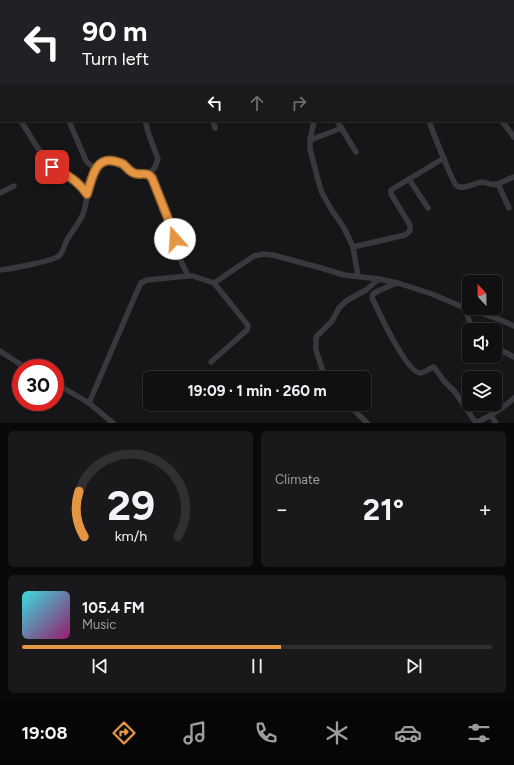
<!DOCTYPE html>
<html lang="en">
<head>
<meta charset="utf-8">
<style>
	:root { --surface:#101012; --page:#19191b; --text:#f1f3f6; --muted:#9c9d9f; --line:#303032; --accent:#e59642 }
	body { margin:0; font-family:Figtree,sans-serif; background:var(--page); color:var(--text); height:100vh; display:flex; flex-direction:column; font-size:15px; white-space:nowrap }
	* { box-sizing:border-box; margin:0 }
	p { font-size:13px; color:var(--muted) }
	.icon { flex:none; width:22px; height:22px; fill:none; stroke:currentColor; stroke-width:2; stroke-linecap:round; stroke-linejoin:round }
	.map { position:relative; height:423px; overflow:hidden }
	.sheet { display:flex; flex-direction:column; gap:8px; padding:8px; background:#09090a; flex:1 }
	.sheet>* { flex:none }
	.hud { position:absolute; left:0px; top:0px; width:514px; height:122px; box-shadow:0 1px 3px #0004,0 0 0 1px var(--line); background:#202124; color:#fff; overflow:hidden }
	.needle { width:26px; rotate:338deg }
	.fabs { position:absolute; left:462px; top:275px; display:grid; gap:8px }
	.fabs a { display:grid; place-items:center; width:40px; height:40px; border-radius:6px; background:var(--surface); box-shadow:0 1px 3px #0004,0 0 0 1px var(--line); font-size:20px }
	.speed { position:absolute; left:12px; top:359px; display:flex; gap:8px; font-size:20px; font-weight:700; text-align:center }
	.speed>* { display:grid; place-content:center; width:52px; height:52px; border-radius:50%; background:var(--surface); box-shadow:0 1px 3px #0004,0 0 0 1px var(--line); line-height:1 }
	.speed .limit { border:6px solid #d22; background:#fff; color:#111 }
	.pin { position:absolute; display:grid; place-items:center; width:34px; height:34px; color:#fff; margin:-17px; border-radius:8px; box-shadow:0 2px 6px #0006 }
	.me { position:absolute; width:44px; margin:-22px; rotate:341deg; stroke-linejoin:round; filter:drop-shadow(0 0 3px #0008) }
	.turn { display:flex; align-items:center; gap:14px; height:84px; padding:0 16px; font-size:18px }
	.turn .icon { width:52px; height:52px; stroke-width:2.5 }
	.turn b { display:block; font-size:28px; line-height:34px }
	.lanes { display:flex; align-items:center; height:38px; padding:0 16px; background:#0003; justify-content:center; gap:20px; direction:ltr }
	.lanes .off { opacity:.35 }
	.big { font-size:30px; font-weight:700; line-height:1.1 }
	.sheet .card { flex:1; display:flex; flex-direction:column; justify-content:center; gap:6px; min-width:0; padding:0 14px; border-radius:6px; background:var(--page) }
	.sheet .dial { align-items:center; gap:0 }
	.dial svg { height:104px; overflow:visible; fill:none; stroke:var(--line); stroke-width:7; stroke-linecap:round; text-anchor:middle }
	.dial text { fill:var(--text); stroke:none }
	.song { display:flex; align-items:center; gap:12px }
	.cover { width:48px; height:48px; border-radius:6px; background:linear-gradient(135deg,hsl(180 70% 55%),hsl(320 70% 35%)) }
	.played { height:4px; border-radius:2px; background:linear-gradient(90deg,var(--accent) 55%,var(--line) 55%) }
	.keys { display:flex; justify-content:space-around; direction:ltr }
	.heat { display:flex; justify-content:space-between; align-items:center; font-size:22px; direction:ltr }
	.sheet .tiles { flex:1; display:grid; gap:8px; grid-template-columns:1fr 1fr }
	.card:last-child { grid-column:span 2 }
	.trip { position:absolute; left:143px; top:371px; width:228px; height:40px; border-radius:6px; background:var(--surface); box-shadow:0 1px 3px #0004,0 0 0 1px var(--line); font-weight:700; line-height:40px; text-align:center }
	.tabs { display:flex; height:64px; justify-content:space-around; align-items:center; background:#060607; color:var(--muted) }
	.tabs .icon { width:28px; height:28px }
	.tabs .active { color:var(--accent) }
	.tabs b { font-size:18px; color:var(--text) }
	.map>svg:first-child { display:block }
</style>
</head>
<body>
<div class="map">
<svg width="514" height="423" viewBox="0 0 514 423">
	<rect width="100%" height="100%" fill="#161618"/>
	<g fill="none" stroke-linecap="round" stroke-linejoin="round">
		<g stroke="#37393d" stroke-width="5.5">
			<polyline points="3,0 3,1"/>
			<polyline points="369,0 370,1"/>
			<polyline points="391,0 392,1"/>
			<polyline points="61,1 61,0"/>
			<polyline points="513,51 514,53"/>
			<polyline points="0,111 1,110"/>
			<polyline points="21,121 37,147 52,167 56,170 61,172 79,184 87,193"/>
			<polyline points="69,121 84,156 86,161 96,170"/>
			<polyline points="145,121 146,124 149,135 158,159 155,167 149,174"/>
			<polyline points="213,121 215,128"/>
			<polyline points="314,121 310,140 310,149 318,180 322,193 331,209 344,228 353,247 358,276"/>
			<polyline points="337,121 356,152"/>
			<path d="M429 121C432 129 453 184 457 186 464 190 474 183 482 182 488 182 489 186 497 184 503 182 508 179 514 177"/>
			<polyline points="502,121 514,137"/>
			<polyline points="310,140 342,128"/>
			<polyline points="409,179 428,208"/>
			<polyline points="498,184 509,208"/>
			<polyline points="0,193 14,186"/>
			<polyline points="353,247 405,235 410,231 410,225 391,194 391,190 444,158"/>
			<path d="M0 270C10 269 53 261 59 256 63 252 64 247 66 242 71 232 79 224 83 214 88 201 90 162 107 160 112 160 120 162 124 165 128 167 129 171 133 173 139 176 145 172 151 176L173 231 180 259 188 276"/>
			<path d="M397 283 380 290 373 294 372 298 375 304C381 317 407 372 420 373 425 373 429 368 434 367L444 381 455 392 476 423"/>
			<polyline points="465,308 467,315 473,330"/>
			<polyline points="495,347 514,357"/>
			<polyline points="0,351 26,368"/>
			<polyline points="211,362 247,330 248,326 247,324 214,283"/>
			<polyline points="325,378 316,350 316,337 332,321 339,308 346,301 366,290 379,279"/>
			<polyline points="55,384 67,390 89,403 113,423"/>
			<polyline points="89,403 138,289 141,283 147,280 188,276 193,276 214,283 254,256 263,254 273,255 321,268 344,275 379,279 398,283 432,294 465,308 501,320 514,326"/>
			<polyline points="346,404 353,409 367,423"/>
			<polyline points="491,416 496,423"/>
			<path d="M476 423C490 416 503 409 514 398"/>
		</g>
	</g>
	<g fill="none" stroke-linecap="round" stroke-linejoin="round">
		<g stroke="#95622b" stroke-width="10">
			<path id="route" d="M52 167C55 170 57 170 61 172 71 177 81 185 87 194 92 180 94 157 114 161 117 162 120 162 123 164 126 166 128 170 132 172 139 177 146 170 152 178L173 231 175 239"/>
		</g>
		<use href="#route" stroke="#e59642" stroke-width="7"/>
	</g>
</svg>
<div class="fabs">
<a><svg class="needle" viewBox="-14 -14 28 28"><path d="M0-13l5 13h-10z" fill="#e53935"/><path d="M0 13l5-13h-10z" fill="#9c9d9f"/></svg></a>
<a><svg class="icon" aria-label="sound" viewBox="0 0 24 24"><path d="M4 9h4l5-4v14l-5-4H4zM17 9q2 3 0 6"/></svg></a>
<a><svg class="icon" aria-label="layers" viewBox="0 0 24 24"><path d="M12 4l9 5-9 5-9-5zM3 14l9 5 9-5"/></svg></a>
</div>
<div class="speed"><div class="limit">30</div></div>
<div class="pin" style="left:52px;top:167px;background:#d93025"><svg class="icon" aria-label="arrive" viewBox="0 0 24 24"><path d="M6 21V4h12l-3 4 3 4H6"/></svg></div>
<svg class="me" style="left:175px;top:239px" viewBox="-20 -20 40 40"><circle r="19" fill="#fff"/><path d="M0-13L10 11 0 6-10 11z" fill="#e59642"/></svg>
<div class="trip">19:09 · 1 min · 260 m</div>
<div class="hud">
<div class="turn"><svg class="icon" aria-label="left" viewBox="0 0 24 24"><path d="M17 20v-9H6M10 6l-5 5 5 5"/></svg><div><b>90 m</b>Turn left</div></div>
<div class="lanes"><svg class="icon" aria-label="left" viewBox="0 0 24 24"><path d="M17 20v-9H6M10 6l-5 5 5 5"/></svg><svg class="icon off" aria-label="ahead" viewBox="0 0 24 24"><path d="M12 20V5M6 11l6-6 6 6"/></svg><svg class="icon off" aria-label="right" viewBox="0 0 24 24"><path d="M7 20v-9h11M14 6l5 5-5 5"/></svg></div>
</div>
</div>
<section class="sheet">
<div class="tiles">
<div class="card dial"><svg viewBox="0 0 100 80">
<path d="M14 69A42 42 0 1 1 86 69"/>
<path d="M14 69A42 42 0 0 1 10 34" stroke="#e59642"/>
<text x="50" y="56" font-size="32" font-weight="700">29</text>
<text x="50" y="72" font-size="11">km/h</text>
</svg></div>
<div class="card"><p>Climate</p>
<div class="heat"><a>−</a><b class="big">21°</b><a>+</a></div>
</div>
<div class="card">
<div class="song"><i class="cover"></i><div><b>105.4 FM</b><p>Music</p></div></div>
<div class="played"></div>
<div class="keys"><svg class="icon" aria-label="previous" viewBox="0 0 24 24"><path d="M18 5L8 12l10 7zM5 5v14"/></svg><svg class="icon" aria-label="pause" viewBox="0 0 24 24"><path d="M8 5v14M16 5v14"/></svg><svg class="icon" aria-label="next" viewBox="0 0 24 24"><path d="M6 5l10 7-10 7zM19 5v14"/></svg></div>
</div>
</div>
</section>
<nav class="tabs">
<b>19:08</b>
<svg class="icon active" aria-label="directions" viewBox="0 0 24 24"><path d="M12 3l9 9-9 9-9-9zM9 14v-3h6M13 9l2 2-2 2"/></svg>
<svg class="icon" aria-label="music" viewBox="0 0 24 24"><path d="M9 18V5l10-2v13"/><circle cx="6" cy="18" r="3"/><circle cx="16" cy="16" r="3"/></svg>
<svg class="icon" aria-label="phone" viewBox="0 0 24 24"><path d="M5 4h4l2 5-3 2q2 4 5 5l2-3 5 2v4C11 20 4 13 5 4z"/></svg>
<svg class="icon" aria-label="climate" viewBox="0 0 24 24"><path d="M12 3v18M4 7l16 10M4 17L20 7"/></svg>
<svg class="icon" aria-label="car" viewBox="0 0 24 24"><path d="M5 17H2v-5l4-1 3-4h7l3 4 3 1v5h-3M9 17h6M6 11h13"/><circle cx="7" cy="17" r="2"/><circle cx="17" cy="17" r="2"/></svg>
<svg class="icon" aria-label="filters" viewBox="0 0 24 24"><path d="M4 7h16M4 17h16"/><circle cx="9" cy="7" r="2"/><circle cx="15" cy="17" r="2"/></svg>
</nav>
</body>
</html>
